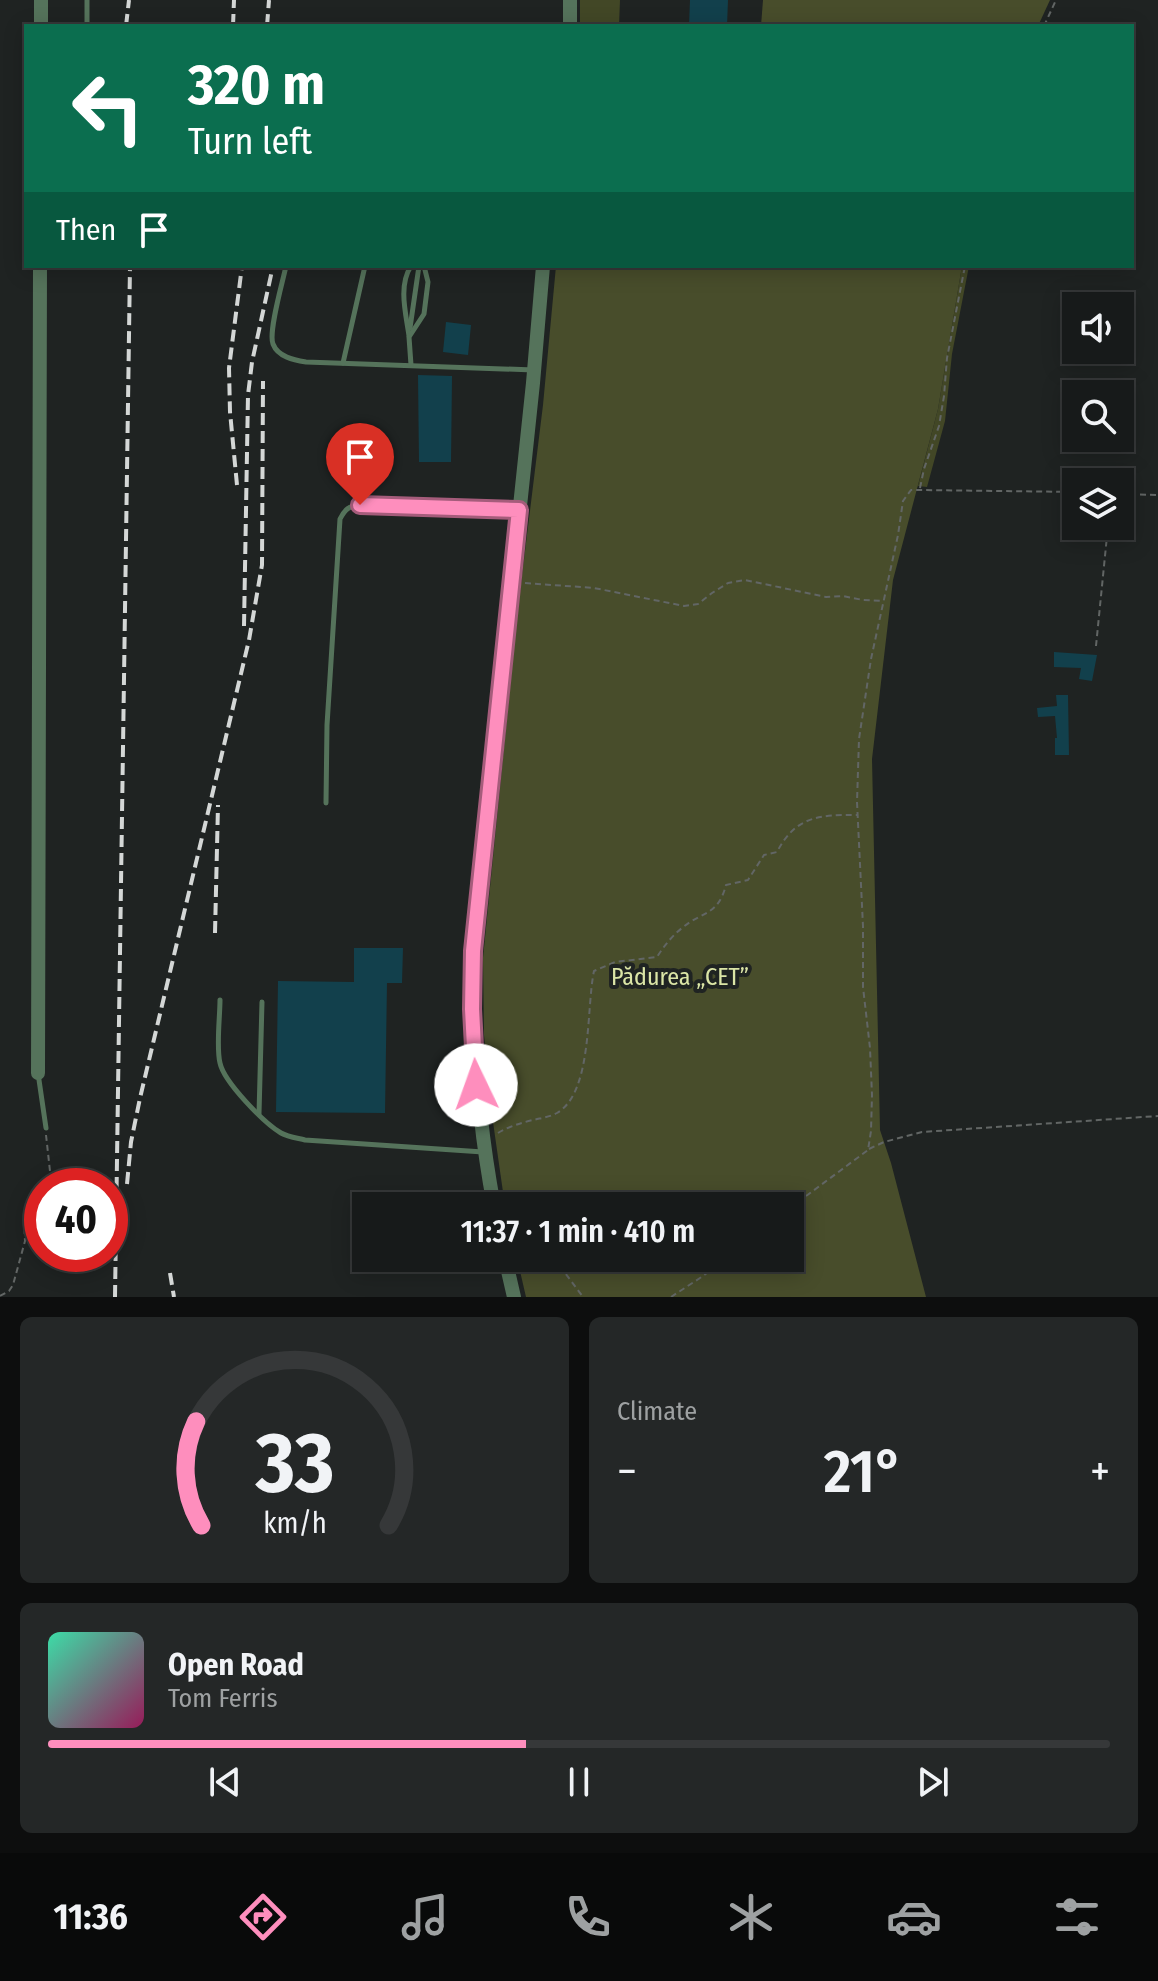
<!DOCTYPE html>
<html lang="en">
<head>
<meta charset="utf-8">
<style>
	:root { --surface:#171a1a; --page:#242727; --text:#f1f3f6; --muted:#9ea1a2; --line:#363839; --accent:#fe8ebd }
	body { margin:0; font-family:"Fira Sans Condensed",sans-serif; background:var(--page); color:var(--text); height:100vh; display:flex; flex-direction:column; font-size:30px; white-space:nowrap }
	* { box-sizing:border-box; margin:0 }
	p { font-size:26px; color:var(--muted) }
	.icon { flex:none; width:44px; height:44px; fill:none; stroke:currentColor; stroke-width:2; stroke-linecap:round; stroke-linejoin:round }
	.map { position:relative; height:1297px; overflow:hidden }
	.sheet { display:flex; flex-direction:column; gap:20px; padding:20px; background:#0d0e0e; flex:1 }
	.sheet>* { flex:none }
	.banner { position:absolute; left:24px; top:24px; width:1110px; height:244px; border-radius:0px; box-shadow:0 4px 20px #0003,0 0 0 2px var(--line); background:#0b6e4f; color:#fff; overflow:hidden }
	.tools { position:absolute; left:1062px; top:292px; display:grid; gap:16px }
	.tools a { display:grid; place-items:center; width:72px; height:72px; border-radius:0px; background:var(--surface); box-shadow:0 4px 20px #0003,0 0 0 2px var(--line); font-size:40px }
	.speed { position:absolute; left:24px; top:1168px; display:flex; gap:16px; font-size:40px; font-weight:700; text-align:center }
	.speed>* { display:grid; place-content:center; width:104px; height:104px; border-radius:50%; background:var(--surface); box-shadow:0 4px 20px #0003,0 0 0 2px var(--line); line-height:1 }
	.speed .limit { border:12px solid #d22; background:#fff; color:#111 }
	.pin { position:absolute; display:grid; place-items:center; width:68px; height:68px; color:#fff; margin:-82px -34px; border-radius:50% 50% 50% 0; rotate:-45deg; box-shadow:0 0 8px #0007 }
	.pin .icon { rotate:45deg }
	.me { position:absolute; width:88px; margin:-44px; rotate:357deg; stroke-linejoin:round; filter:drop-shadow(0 0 6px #0008) }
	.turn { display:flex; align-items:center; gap:28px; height:168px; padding:0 32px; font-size:36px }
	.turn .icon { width:104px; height:104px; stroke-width:2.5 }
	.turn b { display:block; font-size:56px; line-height:68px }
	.then { display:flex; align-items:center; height:76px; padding:0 32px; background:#0003; gap:16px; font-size:30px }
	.big { font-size:60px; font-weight:600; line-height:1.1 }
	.sheet .card { flex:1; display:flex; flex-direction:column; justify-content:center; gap:12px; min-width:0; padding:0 28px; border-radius:12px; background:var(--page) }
	.sheet .dial { align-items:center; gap:0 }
	.dial svg { height:208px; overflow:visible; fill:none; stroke:var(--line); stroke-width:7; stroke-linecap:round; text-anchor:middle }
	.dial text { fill:var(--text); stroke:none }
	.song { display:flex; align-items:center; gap:24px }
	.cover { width:96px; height:96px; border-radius:12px; background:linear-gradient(135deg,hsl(160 70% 55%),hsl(330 70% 35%)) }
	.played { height:8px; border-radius:4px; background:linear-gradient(90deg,var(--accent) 45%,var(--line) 45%) }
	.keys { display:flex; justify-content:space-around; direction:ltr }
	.heat { display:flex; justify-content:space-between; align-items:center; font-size:44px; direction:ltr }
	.sheet .tiles { flex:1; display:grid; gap:20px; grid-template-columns:1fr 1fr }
	.card:last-child { grid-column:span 2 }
	.trip { position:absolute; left:352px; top:1192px; width:452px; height:80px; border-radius:0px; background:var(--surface); box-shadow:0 4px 20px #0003,0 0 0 2px var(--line); font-weight:600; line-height:80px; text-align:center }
	.menu { display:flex; height:128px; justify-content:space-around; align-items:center; background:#090a0a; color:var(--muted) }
	.menu .icon { width:56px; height:56px }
	.menu .current { color:var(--accent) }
	.menu b { font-size:36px; color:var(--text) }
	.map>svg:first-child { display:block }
</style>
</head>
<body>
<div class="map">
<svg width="1158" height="1297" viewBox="0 0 1158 1297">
	<rect width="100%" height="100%" fill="#1f2322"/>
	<g fill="#424726">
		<polygon points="580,0 620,0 619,26 580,26"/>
		<polygon points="962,266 969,266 952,354 945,421 927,487 918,486 938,409"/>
	</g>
	<g fill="#484d2b">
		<polygon points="763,0 1050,0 1038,26 761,26"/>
		<polygon points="556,266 962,266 938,409 893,580 872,759 880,1130 891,1163 926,1297 526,1297 517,1258 790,1258 790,1206 505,1206 493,1122 484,1035 483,958 518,608 543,405"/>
	</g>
	<g fill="#12404c">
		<polygon points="690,0 728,0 727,26 689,26"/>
		<polygon points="446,322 471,325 468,355 443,352"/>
		<polygon points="418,375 452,376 451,462 419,462"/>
		<polygon points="1054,652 1097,655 1092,681 1079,679 1081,668 1054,667"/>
		<polygon points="1056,695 1068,695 1069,755 1055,755 1055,738 1057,738 1055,716 1038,717 1037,708 1057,706"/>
		<polygon points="354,948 403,948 402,983 387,983 385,1113 276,1112 278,981 354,982"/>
	</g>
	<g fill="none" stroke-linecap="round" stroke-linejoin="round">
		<g stroke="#626665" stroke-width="2" stroke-dasharray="6 4" stroke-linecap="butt">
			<polyline points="1044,26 1056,0"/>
			<polyline points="920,488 924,469 939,426 944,396 947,358 965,266"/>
			<polyline points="1120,494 1158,495"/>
			<polyline points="525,583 594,588 684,606 698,604 712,593 728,583 745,580 826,597 843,596 863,600 883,601"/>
			<polyline points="1096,646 1108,526"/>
			<path d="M498 1133C508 1127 520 1123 533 1120 541 1118 550 1117 557 1113 593 1092 586 1008 594 971L615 962 657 957C664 946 672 936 682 928 702 911 718 916 726 885L748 880 764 855 777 852C796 815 821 815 857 815"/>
			<polyline points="46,1135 50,1171 49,1186"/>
			<polyline points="869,1149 884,1142 922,1132 1158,1116"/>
			<polyline points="790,1208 868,1150 871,1131 872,1095 870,1048 863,987 863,926 857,802 859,739 871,659 898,535 903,501 911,490 920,490 1076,492"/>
			<polyline points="554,1258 583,1297"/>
			<polyline points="0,1296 9,1291 13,1285 25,1241 24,1220 37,1215 42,1207"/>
			<polyline points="671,1297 703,1276 725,1258"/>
		</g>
		<g stroke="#55735b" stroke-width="5">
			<polyline points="87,26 87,0"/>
			<path d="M286 266C283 281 268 332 273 344 278 357 294 360 306 362L534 370"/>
			<polyline points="410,328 419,266"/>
			<path d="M409 336C406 314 398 286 411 266"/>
			<polyline points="343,363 365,266"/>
			<polyline points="411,365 409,337 424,314 428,282 424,266"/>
			<path d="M326 803 327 725 340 519C345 509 349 506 360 505L518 510"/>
			<path d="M220 1000C220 1017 216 1047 220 1063 224 1082 264 1123 281 1133 288 1137 297 1138 305 1140L483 1152"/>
			<polyline points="38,1073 46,1128"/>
			<polyline points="259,1114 262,1002"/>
		</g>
		<g stroke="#55735b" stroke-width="14">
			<polyline points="41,26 41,0"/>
			<polyline points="570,26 570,0"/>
			<polyline points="38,1073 40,266"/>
			<path d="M494 1206C478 1121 472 1037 473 951L533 383 543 266"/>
			<polyline points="505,1258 514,1297"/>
		</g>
		<g stroke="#d4d7d6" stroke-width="4" stroke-dasharray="12 6" stroke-linecap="butt">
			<polyline points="126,26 129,0"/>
			<polyline points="233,26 234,0"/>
			<polyline points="267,26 269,0"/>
			<polyline points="237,485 230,412 229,368 242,266"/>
			<polyline points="244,626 248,395 252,362 273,266"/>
			<polyline points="215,933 218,805"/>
			<polyline points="127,1184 131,1142 140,1098 249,640 262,565 263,381"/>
			<polyline points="170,1273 174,1297"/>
			<polyline points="115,1297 130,266"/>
		</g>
	</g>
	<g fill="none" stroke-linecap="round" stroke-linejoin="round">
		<g stroke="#a55c7b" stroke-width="20">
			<polyline id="route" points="360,505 519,510 473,951 472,1009 476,1085"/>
		</g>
		<use href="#route" stroke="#fe8ebd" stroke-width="14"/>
	</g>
	<g text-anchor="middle" stroke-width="8" stroke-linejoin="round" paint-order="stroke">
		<g font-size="24" fill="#dbe5a6" stroke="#1f2322">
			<text x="680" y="985">Pădurea „CET”</text>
		</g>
	</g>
</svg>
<div class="tools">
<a><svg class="icon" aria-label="sound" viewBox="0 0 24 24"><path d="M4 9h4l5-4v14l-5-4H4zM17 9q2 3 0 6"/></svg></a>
<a><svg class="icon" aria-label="search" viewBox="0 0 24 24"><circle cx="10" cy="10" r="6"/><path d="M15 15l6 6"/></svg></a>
<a><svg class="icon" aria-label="layers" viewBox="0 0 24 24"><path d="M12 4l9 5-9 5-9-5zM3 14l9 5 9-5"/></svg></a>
</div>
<div class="speed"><div class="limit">40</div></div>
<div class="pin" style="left:360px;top:505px;background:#d93025"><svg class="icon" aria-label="arrive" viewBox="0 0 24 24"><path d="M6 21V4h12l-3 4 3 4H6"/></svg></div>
<svg class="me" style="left:476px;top:1085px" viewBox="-20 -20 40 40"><circle r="19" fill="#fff"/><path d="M0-13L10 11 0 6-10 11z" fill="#fe8ebd"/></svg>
<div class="trip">11:37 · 1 min · 410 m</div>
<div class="banner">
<div class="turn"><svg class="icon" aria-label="left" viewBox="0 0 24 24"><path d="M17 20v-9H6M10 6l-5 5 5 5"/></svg><div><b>320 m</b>Turn left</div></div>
<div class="then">Then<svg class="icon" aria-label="arrive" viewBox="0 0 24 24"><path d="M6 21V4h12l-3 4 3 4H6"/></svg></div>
</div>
</div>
<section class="sheet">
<div class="tiles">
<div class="card dial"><svg viewBox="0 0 100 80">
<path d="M14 69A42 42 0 1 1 86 69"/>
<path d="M14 69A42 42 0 0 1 12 29" stroke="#fe8ebd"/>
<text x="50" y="56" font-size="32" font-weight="700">33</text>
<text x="50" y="72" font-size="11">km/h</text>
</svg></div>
<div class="card"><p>Climate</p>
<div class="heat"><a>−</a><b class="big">21°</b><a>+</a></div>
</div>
<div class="card">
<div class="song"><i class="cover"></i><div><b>Open Road</b><p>Tom Ferris</p></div></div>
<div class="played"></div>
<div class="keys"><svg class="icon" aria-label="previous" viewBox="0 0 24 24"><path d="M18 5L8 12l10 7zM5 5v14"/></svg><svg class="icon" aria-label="pause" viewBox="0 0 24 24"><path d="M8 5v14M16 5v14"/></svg><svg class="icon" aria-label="next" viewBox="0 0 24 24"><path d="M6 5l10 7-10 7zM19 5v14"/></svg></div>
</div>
</div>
</section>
<nav class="menu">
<b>11:36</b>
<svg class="icon current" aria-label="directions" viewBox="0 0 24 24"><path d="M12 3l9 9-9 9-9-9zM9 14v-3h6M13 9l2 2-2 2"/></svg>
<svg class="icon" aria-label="music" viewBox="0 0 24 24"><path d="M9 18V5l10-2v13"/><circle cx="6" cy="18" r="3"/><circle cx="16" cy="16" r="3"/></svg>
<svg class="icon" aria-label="phone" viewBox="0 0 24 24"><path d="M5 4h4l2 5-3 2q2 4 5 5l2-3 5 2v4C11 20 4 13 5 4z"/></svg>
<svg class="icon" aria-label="climate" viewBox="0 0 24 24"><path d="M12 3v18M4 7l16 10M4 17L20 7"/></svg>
<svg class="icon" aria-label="car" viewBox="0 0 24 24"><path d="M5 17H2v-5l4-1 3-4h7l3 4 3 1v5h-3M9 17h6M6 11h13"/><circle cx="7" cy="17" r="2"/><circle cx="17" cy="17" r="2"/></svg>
<svg class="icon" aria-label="filters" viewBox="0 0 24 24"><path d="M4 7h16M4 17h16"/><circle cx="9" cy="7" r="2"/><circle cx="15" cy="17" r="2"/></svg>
</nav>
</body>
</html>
